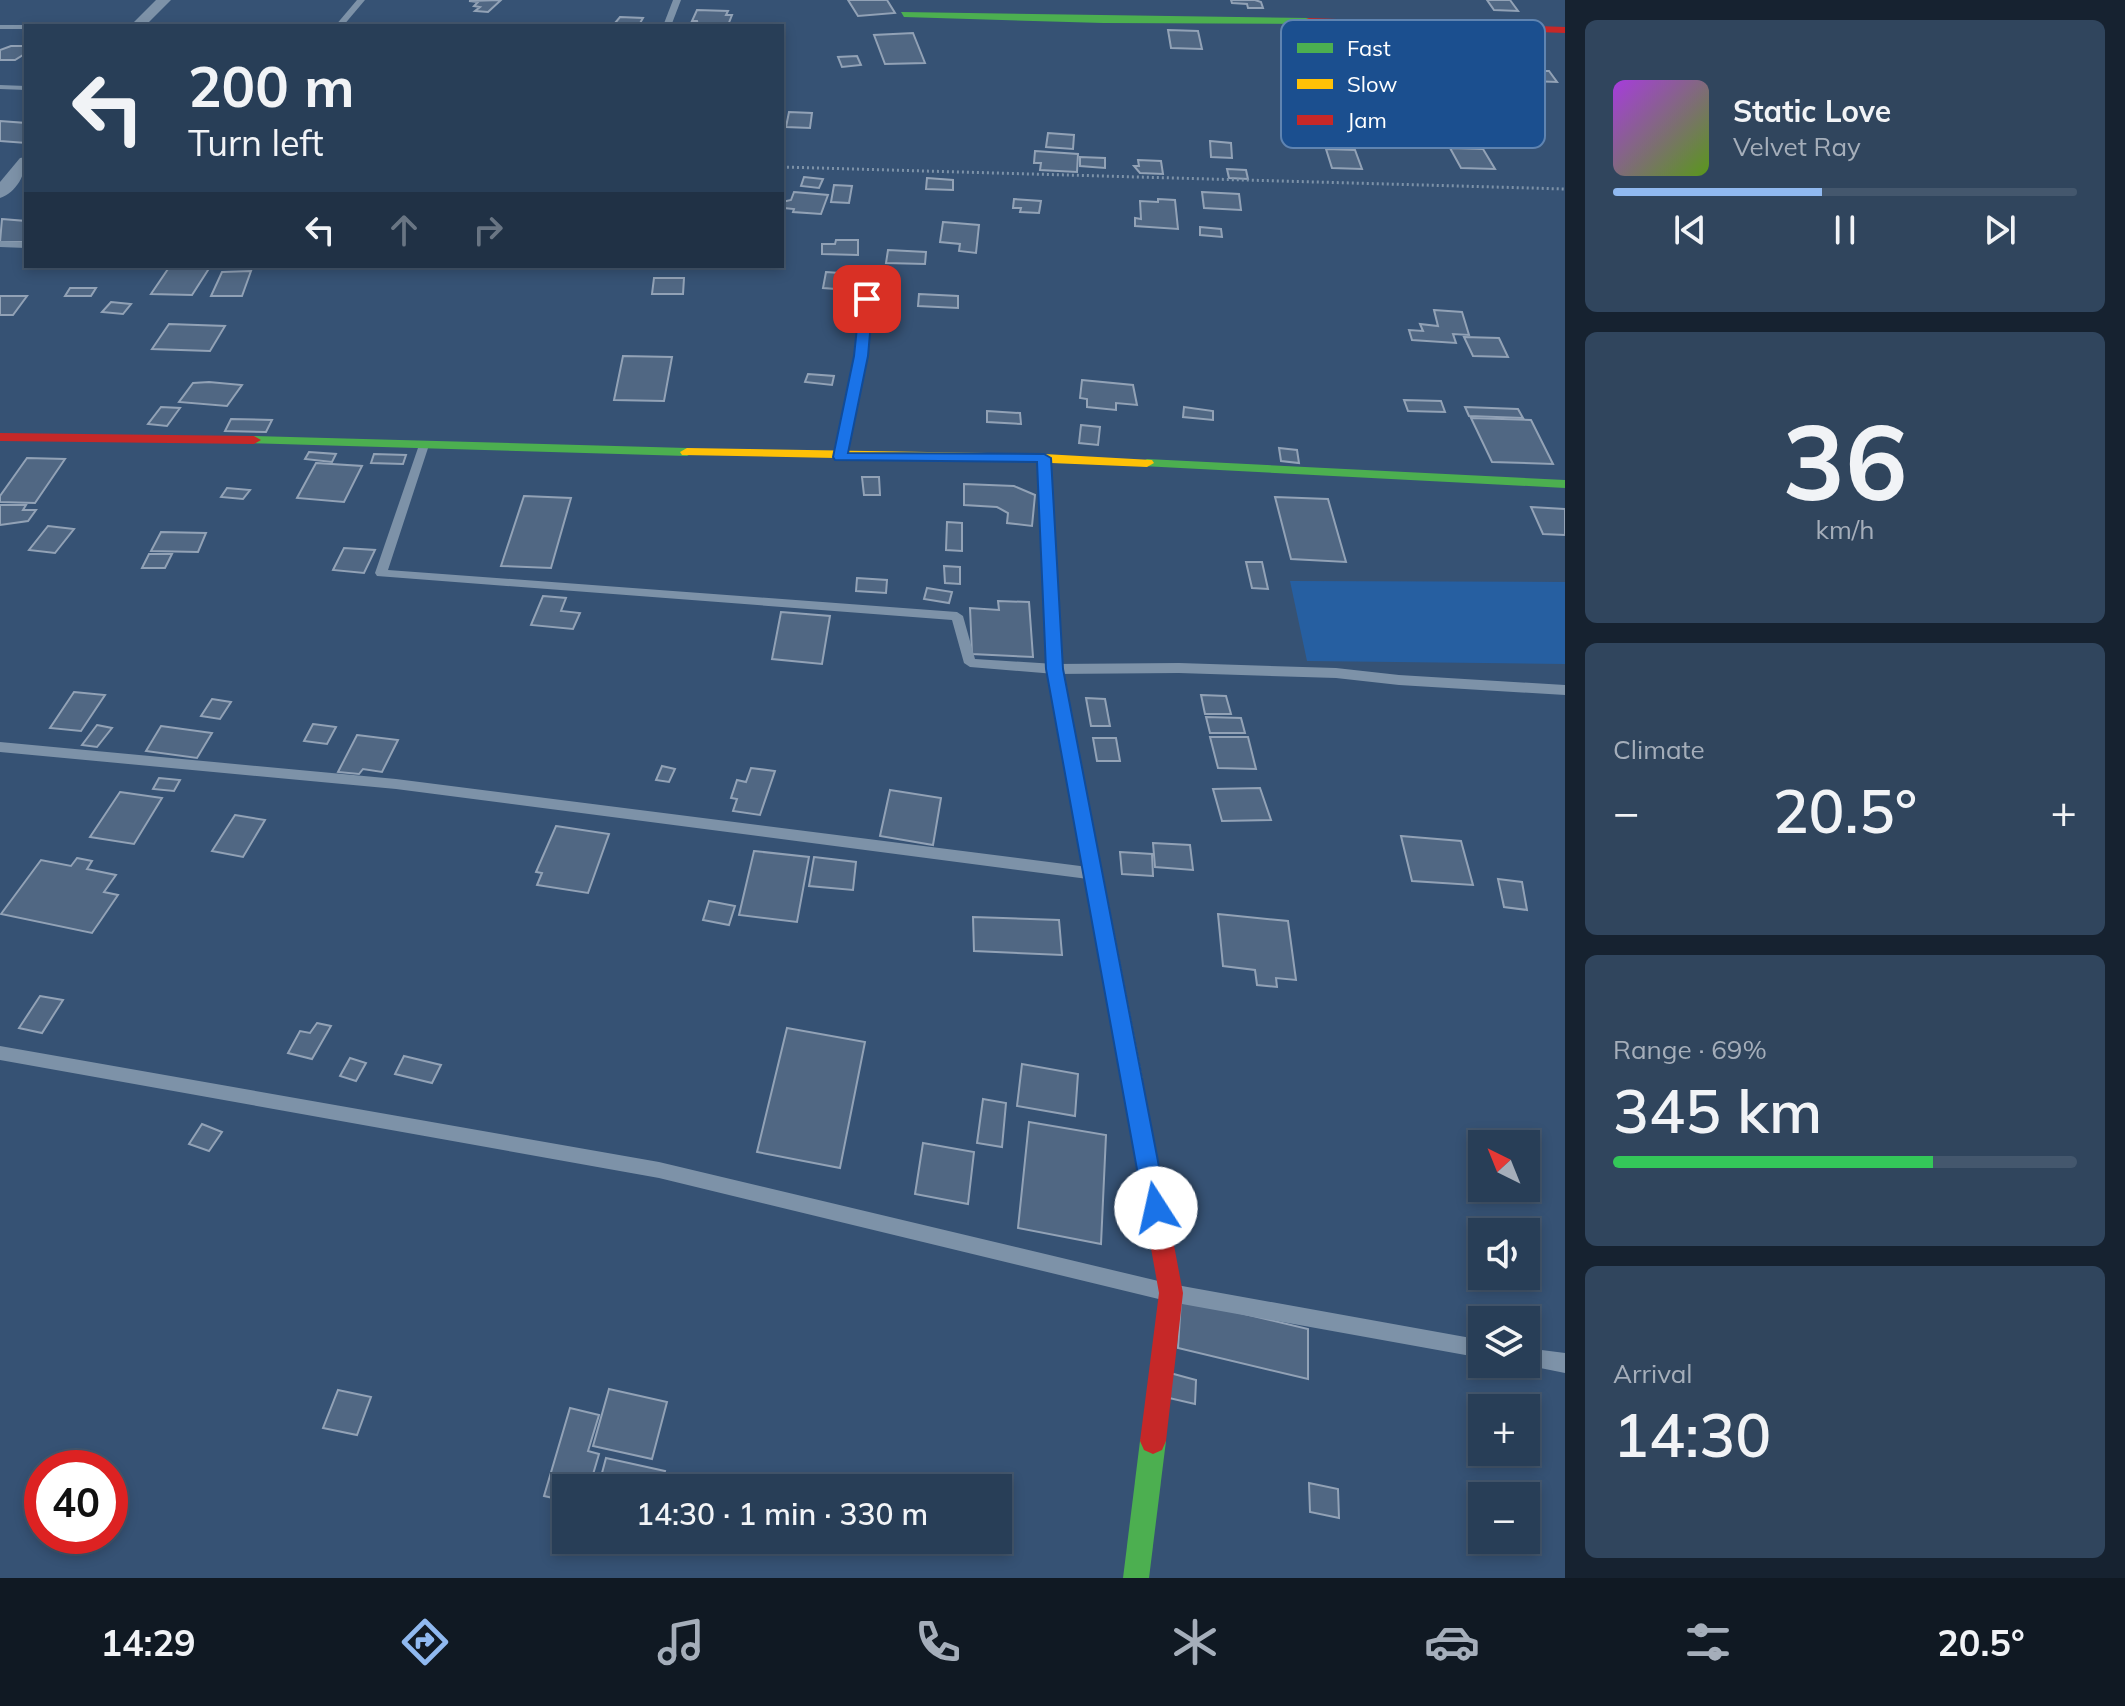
<!DOCTYPE html>
<html lang="en">
<head>
<meta charset="utf-8">
<style>
	:root { --surface:#283e57; --page:#30455d; --text:#f1f3f6; --muted:#a5aeba; --line:#44576d; --accent:#90b9f0 }
	body { margin:0; font-family:Mulish,sans-serif; background:var(--page); color:var(--text); height:100vh; display:flex; flex-direction:column; font-size:30px; white-space:nowrap }
	* { box-sizing:border-box; margin:0 }
	p { font-size:26px; color:var(--muted) }
	.icon { flex:none; width:44px; height:44px; fill:none; stroke:currentColor; stroke-width:2; stroke-linecap:round; stroke-linejoin:round }
	.map { position:relative; flex:1; overflow:hidden }
	.drawer { display:flex; flex-direction:column; gap:20px; padding:20px; background:#162230; width:560px }
	.drawer>* { flex:none }
	.hud { position:absolute; left:24px; top:24px; width:760px; height:244px; border-radius:0px; box-shadow:0 4px 12px #0003,0 0 0 2px var(--line); background:#283e57; color:var(--text); overflow:hidden }
	.needle { width:52px; rotate:317deg }
	.buttons { position:absolute; left:1468px; top:1130px; display:grid; gap:16px }
	.buttons a { display:grid; place-items:center; width:72px; height:72px; border-radius:0px; background:var(--surface); box-shadow:0 4px 12px #0003,0 0 0 2px var(--line); font-size:40px }
	.speed { position:absolute; left:24px; top:1450px; display:flex; gap:16px; font-size:40px; font-weight:700; text-align:center }
	.speed>* { display:grid; place-content:center; width:104px; height:104px; border-radius:50%; background:var(--surface); box-shadow:0 4px 12px #0003,0 0 0 2px var(--line); line-height:1 }
	.speed .limit { border:12px solid #d22; background:#fff; color:#111 }
	.pin { position:absolute; display:grid; place-items:center; width:68px; height:68px; color:#fff; margin:-34px; border-radius:16px; box-shadow:0 4px 12px #0006 }
	.me { position:absolute; width:88px; margin:-44px; rotate:350deg; stroke-linejoin:round; filter:drop-shadow(0 0 6px #0008) }
	.turn { display:flex; align-items:center; gap:28px; height:168px; padding:0 32px; font-size:36px }
	.turn .icon { width:104px; height:104px; stroke-width:2.5 }
	.turn b { display:block; font-size:56px; line-height:68px }
	.lanes { display:flex; align-items:center; height:76px; padding:0 32px; background:#0003; justify-content:center; gap:40px; direction:ltr }
	.lanes .off { opacity:.35 }
	.big { font-size:60px; font-weight:600; line-height:1.1 }
	.drawer .card { flex:1; display:flex; flex-direction:column; justify-content:center; gap:12px; min-width:0; padding:0 28px; border-radius:12px; background:var(--page) }
	.drawer .dial { align-items:center; gap:0 }
	.dial b { font-size:104px; line-height:1 }
	.song { display:flex; align-items:center; gap:24px }
	.cover { width:96px; height:96px; border-radius:12px; background:linear-gradient(135deg,hsl(280 70% 55%),hsl(90 70% 35%)) }
	.played { height:8px; border-radius:4px; background:linear-gradient(90deg,var(--accent) 45%,var(--line) 45%) }
	.keys { display:flex; justify-content:space-around; direction:ltr }
	.heat { display:flex; justify-content:space-between; align-items:center; font-size:44px; direction:ltr }
	.charge { height:12px; border-radius:6px; background:linear-gradient(90deg,#34c759 69%,var(--line) 0) }
	.trip { position:absolute; left:552px; top:1474px; width:460px; height:80px; border-radius:0px; background:var(--surface); box-shadow:0 4px 12px #0003,0 0 0 2px var(--line); font-weight:600; line-height:80px; text-align:center }
	.tab-bar { display:flex; height:128px; justify-content:space-around; align-items:center; background:#101923; color:var(--muted) }
	.tab-bar .icon { width:56px; height:56px }
	.tab-bar .current { color:var(--accent) }
	.tab-bar b { font-size:36px; color:var(--text) }
	main { display:flex; flex:1; min-height:0 }
	.map>svg:first-child { display:block }
</style>
</head>
<body>
<main>
<div class="map">
<svg width="1565" height="1578" viewBox="0 0 1565 1578">
	<rect width="100%" height="100%" fill="#365274"/>
	<polygon fill="#265fa1" points="1290,581 1565,582 1565,664 1307,661"/>
	<g fill="#506783" stroke="#92a2b6" stroke-width="2">
		<polygon points="501,0 488,12 475,11 480,7 474,6 478,2 469,1"/>
		<polygon points="848,0 887,0 895,13 858,16"/>
		<polygon points="1231,0 1255,0 1261,2 1263,8 1248,8 1247,4 1232,3"/>
		<polygon points="1487,0 1510,0 1518,11 1494,10"/>
		<polygon points="697,10 728,11 726,15 732,15 728,25 698,25 697,21 692,21"/>
		<polygon points="620,17 643,18 639,25 615,23"/>
		<polygon points="1168,30 1198,31 1202,49 1171,48"/>
		<polygon points="913,33 925,63 885,64 874,35"/>
		<polygon points="11,46 24,46 26,53 15,60 0,60 0,50"/>
		<polygon points="857,56 861,65 842,67 838,57"/>
		<polygon points="1523,71 1549,71 1557,82 1530,81"/>
		<polygon points="789,112 812,113 810,128 786,127"/>
		<polygon points="0,121 26,123 26,143 0,141"/>
		<polygon points="1048,133 1074,135 1073,149 1046,147"/>
		<polygon points="1210,141 1231,143 1232,158 1211,157"/>
		<polygon points="1450,148 1483,149 1495,169 1461,168"/>
		<polygon points="1326,149 1355,150 1362,169 1332,168"/>
		<polygon points="1035,151 1078,154 1077,172 1040,170 1041,163 1034,163"/>
		<polygon points="1080,157 1105,158 1105,168 1080,166"/>
		<polygon points="1138,160 1161,161 1163,174 1140,173 1134,166 1139,166"/>
		<polygon points="1227,169 1246,170 1248,179 1229,178"/>
		<polygon points="804,177 823,179 819,188 801,186"/>
		<polygon points="927,178 953,180 953,190 926,189"/>
		<polygon points="834,185 852,186 849,203 831,202"/>
		<polygon points="794,192 828,195 821,214 793,212 794,209 784,208 782,202 791,200"/>
		<polygon points="1202,192 1239,194 1241,210 1204,208"/>
		<polygon points="1014,199 1041,201 1039,213 1020,212 1021,208 1013,208"/>
		<polygon points="1158,199 1175,200 1178,229 1135,226 1135,218 1141,219 1140,201 1158,202"/>
		<polygon points="2,219 26,221 26,242 0,242"/>
		<polygon points="943,222 979,225 976,253 959,251 960,244 940,242"/>
		<polygon points="1200,227 1221,229 1222,237 1200,235"/>
		<polygon points="836,240 858,240 858,255 822,254 822,244 835,244"/>
		<polygon points="888,250 926,252 925,264 886,263"/>
		<polygon points="170,266 210,267 192,295 151,294"/>
		<polygon points="251,271 242,296 211,296 222,272"/>
		<polygon points="826,272 853,274 850,290 823,288"/>
		<polygon points="654,278 684,278 683,294 652,294"/>
		<polygon points="70,288 96,288 91,296 65,296"/>
		<polygon points="919,294 958,296 958,308 918,306"/>
		<polygon points="0,296 27,296 13,315 0,315"/>
		<polygon points="111,302 131,304 123,314 102,312"/>
		<polygon points="841,310 858,311 856,322 839,321"/>
		<polygon points="1434,310 1462,312 1469,335 1453,334 1456,343 1412,340 1409,330 1423,331 1420,324 1438,326"/>
		<polygon points="169,324 225,326 210,351 152,349"/>
		<polygon points="1464,337 1499,338 1508,357 1473,356"/>
		<polygon points="623,356 672,357 664,401 614,400"/>
		<polygon points="808,374 834,376 832,385 805,382"/>
		<polygon points="1082,380 1133,385 1137,405 1116,403 1116,410 1087,407 1087,399 1080,398"/>
		<polygon points="209,382 242,385 227,406 179,402 193,383"/>
		<polygon points="1404,400 1441,401 1445,412 1408,411"/>
		<polygon points="161,407 180,408 167,426 148,424"/>
		<polygon points="1184,407 1213,411 1213,420 1183,417"/>
		<polygon points="1465,407 1518,409 1523,418 1469,416"/>
		<polygon points="987,411 1020,413 1021,424 987,422"/>
		<polygon points="1471,418 1531,420 1553,464 1492,462"/>
		<polygon points="231,419 272,420 266,432 225,431"/>
		<polygon points="1081,425 1100,427 1098,445 1079,443"/>
		<polygon points="1279,448 1297,450 1299,463 1281,461"/>
		<polygon points="309,452 336,454 332,462 305,459"/>
		<polygon points="374,454 406,455 403,464 371,463"/>
		<polygon points="27,458 65,459 35,503 0,502 0,496"/>
		<polygon points="316,463 362,466 344,502 297,498"/>
		<polygon points="862,477 879,477 880,495 864,495"/>
		<polygon points="964,484 1014,486 1035,495 1032,526 1007,523 1008,513 997,507 964,505"/>
		<polygon points="227,488 250,490 243,499 221,497"/>
		<polygon points="524,496 571,498 551,568 501,566"/>
		<polygon points="1275,497 1328,499 1346,562 1291,559"/>
		<polygon points="0,505 26,505 23,510 36,510 28,521 0,525"/>
		<polygon points="1531,507 1565,509 1565,535 1543,534"/>
		<polygon points="947,522 962,523 962,551 946,550"/>
		<polygon points="48,526 74,529 55,553 29,550"/>
		<polygon points="161,532 206,533 198,552 151,551"/>
		<polygon points="344,548 375,550 364,573 333,570"/>
		<polygon points="149,554 172,554 165,568 142,568"/>
		<polygon points="1246,562 1262,562 1268,589 1252,588"/>
		<polygon points="944,566 960,567 960,584 945,583"/>
		<polygon points="857,578 887,580 886,593 856,591"/>
		<polygon points="927,588 952,592 949,603 924,599"/>
		<polygon points="543,596 566,598 561,611 580,613 573,629 531,625"/>
		<polygon points="998,601 1029,602 1033,657 972,654 970,608 999,610"/>
		<polygon points="781,612 830,616 822,664 772,659"/>
		<polygon points="74,692 105,695 81,731 50,728"/>
		<polygon points="1201,695 1226,696 1231,714 1205,714"/>
		<polygon points="1086,698 1105,699 1110,726 1091,726"/>
		<polygon points="212,699 231,702 220,719 201,716"/>
		<polygon points="1206,717 1241,718 1245,733 1210,733"/>
		<polygon points="313,724 336,727 327,744 304,741"/>
		<polygon points="97,725 112,728 97,747 82,745"/>
		<polygon points="161,726 212,733 197,758 146,751"/>
		<polygon points="357,735 398,740 382,772 363,769 359,774 338,772"/>
		<polygon points="1210,737 1248,737 1256,769 1218,768"/>
		<polygon points="1093,738 1116,738 1120,761 1097,761"/>
		<polygon points="662,766 675,769 669,782 656,780"/>
		<polygon points="751,768 775,771 760,815 733,811 737,799 731,798 737,780 746,782"/>
		<polygon points="159,778 180,780 174,791 153,789"/>
		<polygon points="1260,788 1271,820 1222,821 1213,789"/>
		<polygon points="890,790 941,798 933,845 880,836"/>
		<polygon points="120,792 162,798 134,844 90,837"/>
		<polygon points="235,815 265,820 243,857 212,851"/>
		<polygon points="556,826 609,834 588,893 537,885 542,873 536,872"/>
		<polygon points="1401,836 1461,841 1473,885 1412,881"/>
		<polygon points="1153,843 1190,845 1193,870 1155,867"/>
		<polygon points="754,851 809,857 797,922 739,915"/>
		<polygon points="1120,852 1152,854 1153,876 1122,874"/>
		<polygon points="814,857 856,862 853,890 809,886"/>
		<polygon points="77,858 92,861 87,869 116,875 104,892 118,895 92,933 1,914 41,860 71,866"/>
		<polygon points="1498,879 1522,882 1527,910 1504,907"/>
		<polygon points="709,901 735,906 729,925 703,920"/>
		<polygon points="1218,914 1288,921 1296,980 1276,978 1277,987 1257,985 1255,970 1223,966"/>
		<polygon points="973,917 1059,920 1062,955 974,951"/>
		<polygon points="40,996 63,1000 42,1033 19,1028"/>
		<polygon points="317,1023 331,1026 312,1059 288,1053 300,1031 310,1033"/>
		<polygon points="787,1028 865,1042 840,1168 757,1152"/>
		<polygon points="404,1056 441,1065 432,1083 395,1074"/>
		<polygon points="350,1058 366,1063 356,1081 340,1076"/>
		<polygon points="1022,1064 1078,1074 1075,1116 1017,1106"/>
		<polygon points="983,1099 1006,1103 1002,1147 977,1143"/>
		<polygon points="1029,1122 1106,1135 1101,1244 1018,1228"/>
		<polygon points="202,1124 222,1132 209,1151 189,1144"/>
		<polygon points="923,1143 974,1152 968,1204 915,1194"/>
		<polygon points="1181,1299 1308,1329 1308,1379 1178,1348"/>
		<polygon points="1170,1373 1196,1380 1195,1404 1169,1398"/>
		<polygon points="609,1389 667,1402 652,1459 593,1446"/>
		<polygon points="338,1390 371,1397 357,1435 323,1428"/>
		<polygon points="570,1408 599,1415 588,1451 599,1454 589,1488 566,1488 566,1501 544,1496"/>
		<polygon points="606,1458 665,1471 660,1488 598,1488"/>
		<polygon points="1309,1483 1338,1489 1339,1518 1310,1512"/>
	</g>
	<g fill="none" stroke-linecap="round" stroke-linejoin="round">
		<polyline stroke="#7d92a8" stroke-width="3" stroke-dasharray="2 3" stroke-linecap="butt" points="782,167 1565,189"/>
		<g fill="#7d92a8" fill-rule="evenodd">
			<polygon points="357,0 365,0 343,26 335,26"/>
			<polygon points="673,0 681,0 671,26 663,26"/>
			<polygon points="0,25 26,25 29,26 26,26 26,29 0,29"/>
			<polygon points="1487,26 1494,28 1524,84 1523,86 1516,84"/>
			<polygon points="0,85 26,86 26,90 0,89"/>
			<polygon points="0,241 26,242 26,248 0,247"/>
			<polygon points="870,268 875,271 866,356 846,457 840,460 834,457 856,356 865,271"/>
			<polygon points="424,442 429,445 388,570 957,612 963,616 975,659 1055,664 1179,663 1336,668 1399,675 1565,685 1565,695 1399,685 1336,678 1179,673 1055,674 970,667 964,663 952,620 377,576 375,573 419,445"/>
			<polygon points="0,742 396,779 1088,867 1093,869 1095,873 1093,877 1088,879 396,789 0,752"/>
			<polygon points="0,1046 659,1162 1171,1284 1482,1340 1482,1358 1171,1302 659,1178 0,1060"/>
			<polygon points="1526,1348 1565,1353 1565,1373 1520,1364 1526,1364"/>
		</g>
		<g fill="#7d92a8" fill-rule="evenodd">
			<polygon points="156,0 171,0 145,26 130,26"/>
			<path d="M26 157C26 174 17 192 0 198V182L20 158Z"/>
		</g>
		<g fill="#4caf50" fill-rule="evenodd">
			<polygon points="901,12 1309,18 1314,21 1309,24 1103,23 904,17"/>
			<polygon points="254,436 687,448 694,452 687,456 249,443 249,437"/>
			<polygon points="1147,459 1565,480 1565,488 1142,466 1140,463"/>
			<polygon points="1153,1428 1162,1432 1166,1441 1149,1578 1123,1578 1140,1441 1144,1432"/>
		</g>
		<polygon fill="#ffc107" fill-rule="evenodd" points="687,448 1044,454 1152,460 1154,463 1147,467 1051,463 1063,669 1143,1081 1140,1088 1132,1090 1124,1088 1121,1081 1047,669 1037,462 682,455 680,452"/>
		<g fill="#c62828" fill-rule="evenodd">
			<polygon points="1309,18 1565,27 1565,33 1306,23 1306,19"/>
			<polygon points="0,433 254,436 261,440 254,444 0,441"/>
			<polygon points="1132,1072 1140,1074 1143,1081 1183,1293 1166,1441 1162,1450 1153,1454 1144,1450 1140,1441 1159,1293 1121,1081 1124,1074"/>
		</g>
	</g>
	<polygon fill="#1a73e8" stroke="#114b97" stroke-width="2" points="867,295 873,299 868,356 848,453 1044,454 1051,458 1063,669 1167,1208 1164,1215 1156,1219 1148,1215 1144,1208 1046,669 1037,462 835,460 833,457 854,356 860,299"/>
	<rect x="1281" y="20" width="264" height="128" rx="12" fill="#1b4f8f" stroke="#5f84b1" stroke-width="2"/>
	<rect x="1297" y="43" width="36" height="10" fill="#4caf50"/>
	<rect x="1297" y="79" width="36" height="10" fill="#ffc107"/>
	<rect x="1297" y="115" width="36" height="10" fill="#c62828"/>
	<g font-size="22" fill="#fff">
		<text x="1347" y="56">Fast</text>
		<text x="1347" y="92">Slow</text>
		<text x="1347" y="128">Jam</text>
	</g>
</svg>
<div class="buttons">
<a><svg class="needle" viewBox="-14 -14 28 28"><path d="M0-13l5 13h-10z" fill="#e53935"/><path d="M0 13l5-13h-10z" fill="#a5aeba"/></svg></a>
<a><svg class="icon" aria-label="sound" viewBox="0 0 24 24"><path d="M4 9h4l5-4v14l-5-4H4zM17 9q2 3 0 6"/></svg></a>
<a><svg class="icon" aria-label="layers" viewBox="0 0 24 24"><path d="M12 4l9 5-9 5-9-5zM3 14l9 5 9-5"/></svg></a>
<a>+</a>
<a>−</a>
</div>
<div class="speed"><div class="limit">40</div></div>
<div class="pin" style="left:867px;top:299px;background:#d93025"><svg class="icon" aria-label="arrive" viewBox="0 0 24 24"><path d="M6 21V4h12l-3 4 3 4H6"/></svg></div>
<svg class="me" style="left:1156px;top:1208px" viewBox="-20 -20 40 40"><circle r="19" fill="#fff"/><path d="M0-13L10 11 0 6-10 11z" fill="#1a73e8"/></svg>
<div class="trip">14:30 · 1 min · 330 m</div>
<div class="hud">
<div class="turn"><svg class="icon" aria-label="left" viewBox="0 0 24 24"><path d="M17 20v-9H6M10 6l-5 5 5 5"/></svg><div><b>200 m</b>Turn left</div></div>
<div class="lanes"><svg class="icon" aria-label="left" viewBox="0 0 24 24"><path d="M17 20v-9H6M10 6l-5 5 5 5"/></svg><svg class="icon off" aria-label="ahead" viewBox="0 0 24 24"><path d="M12 20V5M6 11l6-6 6 6"/></svg><svg class="icon off" aria-label="right" viewBox="0 0 24 24"><path d="M7 20v-9h11M14 6l5 5-5 5"/></svg></div>
</div>
</div>
<section class="drawer">
<div class="card">
<div class="song"><i class="cover"></i><div><b>Static Love</b><p>Velvet Ray</p></div></div>
<div class="played"></div>
<div class="keys"><svg class="icon" aria-label="previous" viewBox="0 0 24 24"><path d="M18 5L8 12l10 7zM5 5v14"/></svg><svg class="icon" aria-label="pause" viewBox="0 0 24 24"><path d="M8 5v14M16 5v14"/></svg><svg class="icon" aria-label="next" viewBox="0 0 24 24"><path d="M6 5l10 7-10 7zM19 5v14"/></svg></div>
</div>
<div class="card dial"><b>36</b><p>km/h</p></div>
<div class="card"><p>Climate</p>
<div class="heat"><a>−</a><b class="big">20.5°</b><a>+</a></div>
</div>
<div class="card"><p>Range · 69%</p><b class="big">345 km</b><div class="charge"></div></div>
<div class="card"><p>Arrival</p><b class="big">14:30</b></div>
</section>
</main>
<nav class="tab-bar">
<b>14:29</b>
<svg class="icon current" aria-label="directions" viewBox="0 0 24 24"><path d="M12 3l9 9-9 9-9-9zM9 14v-3h6M13 9l2 2-2 2"/></svg>
<svg class="icon" aria-label="music" viewBox="0 0 24 24"><path d="M9 18V5l10-2v13"/><circle cx="6" cy="18" r="3"/><circle cx="16" cy="16" r="3"/></svg>
<svg class="icon" aria-label="phone" viewBox="0 0 24 24"><path d="M5 4h4l2 5-3 2q2 4 5 5l2-3 5 2v4C11 20 4 13 5 4z"/></svg>
<svg class="icon" aria-label="climate" viewBox="0 0 24 24"><path d="M12 3v18M4 7l16 10M4 17L20 7"/></svg>
<svg class="icon" aria-label="car" viewBox="0 0 24 24"><path d="M5 17H2v-5l4-1 3-4h7l3 4 3 1v5h-3M9 17h6M6 11h13"/><circle cx="7" cy="17" r="2"/><circle cx="17" cy="17" r="2"/></svg>
<svg class="icon" aria-label="filters" viewBox="0 0 24 24"><path d="M4 7h16M4 17h16"/><circle cx="9" cy="7" r="2"/><circle cx="15" cy="17" r="2"/></svg>
<b>20.5°</b>
</nav>
</body>
</html>
